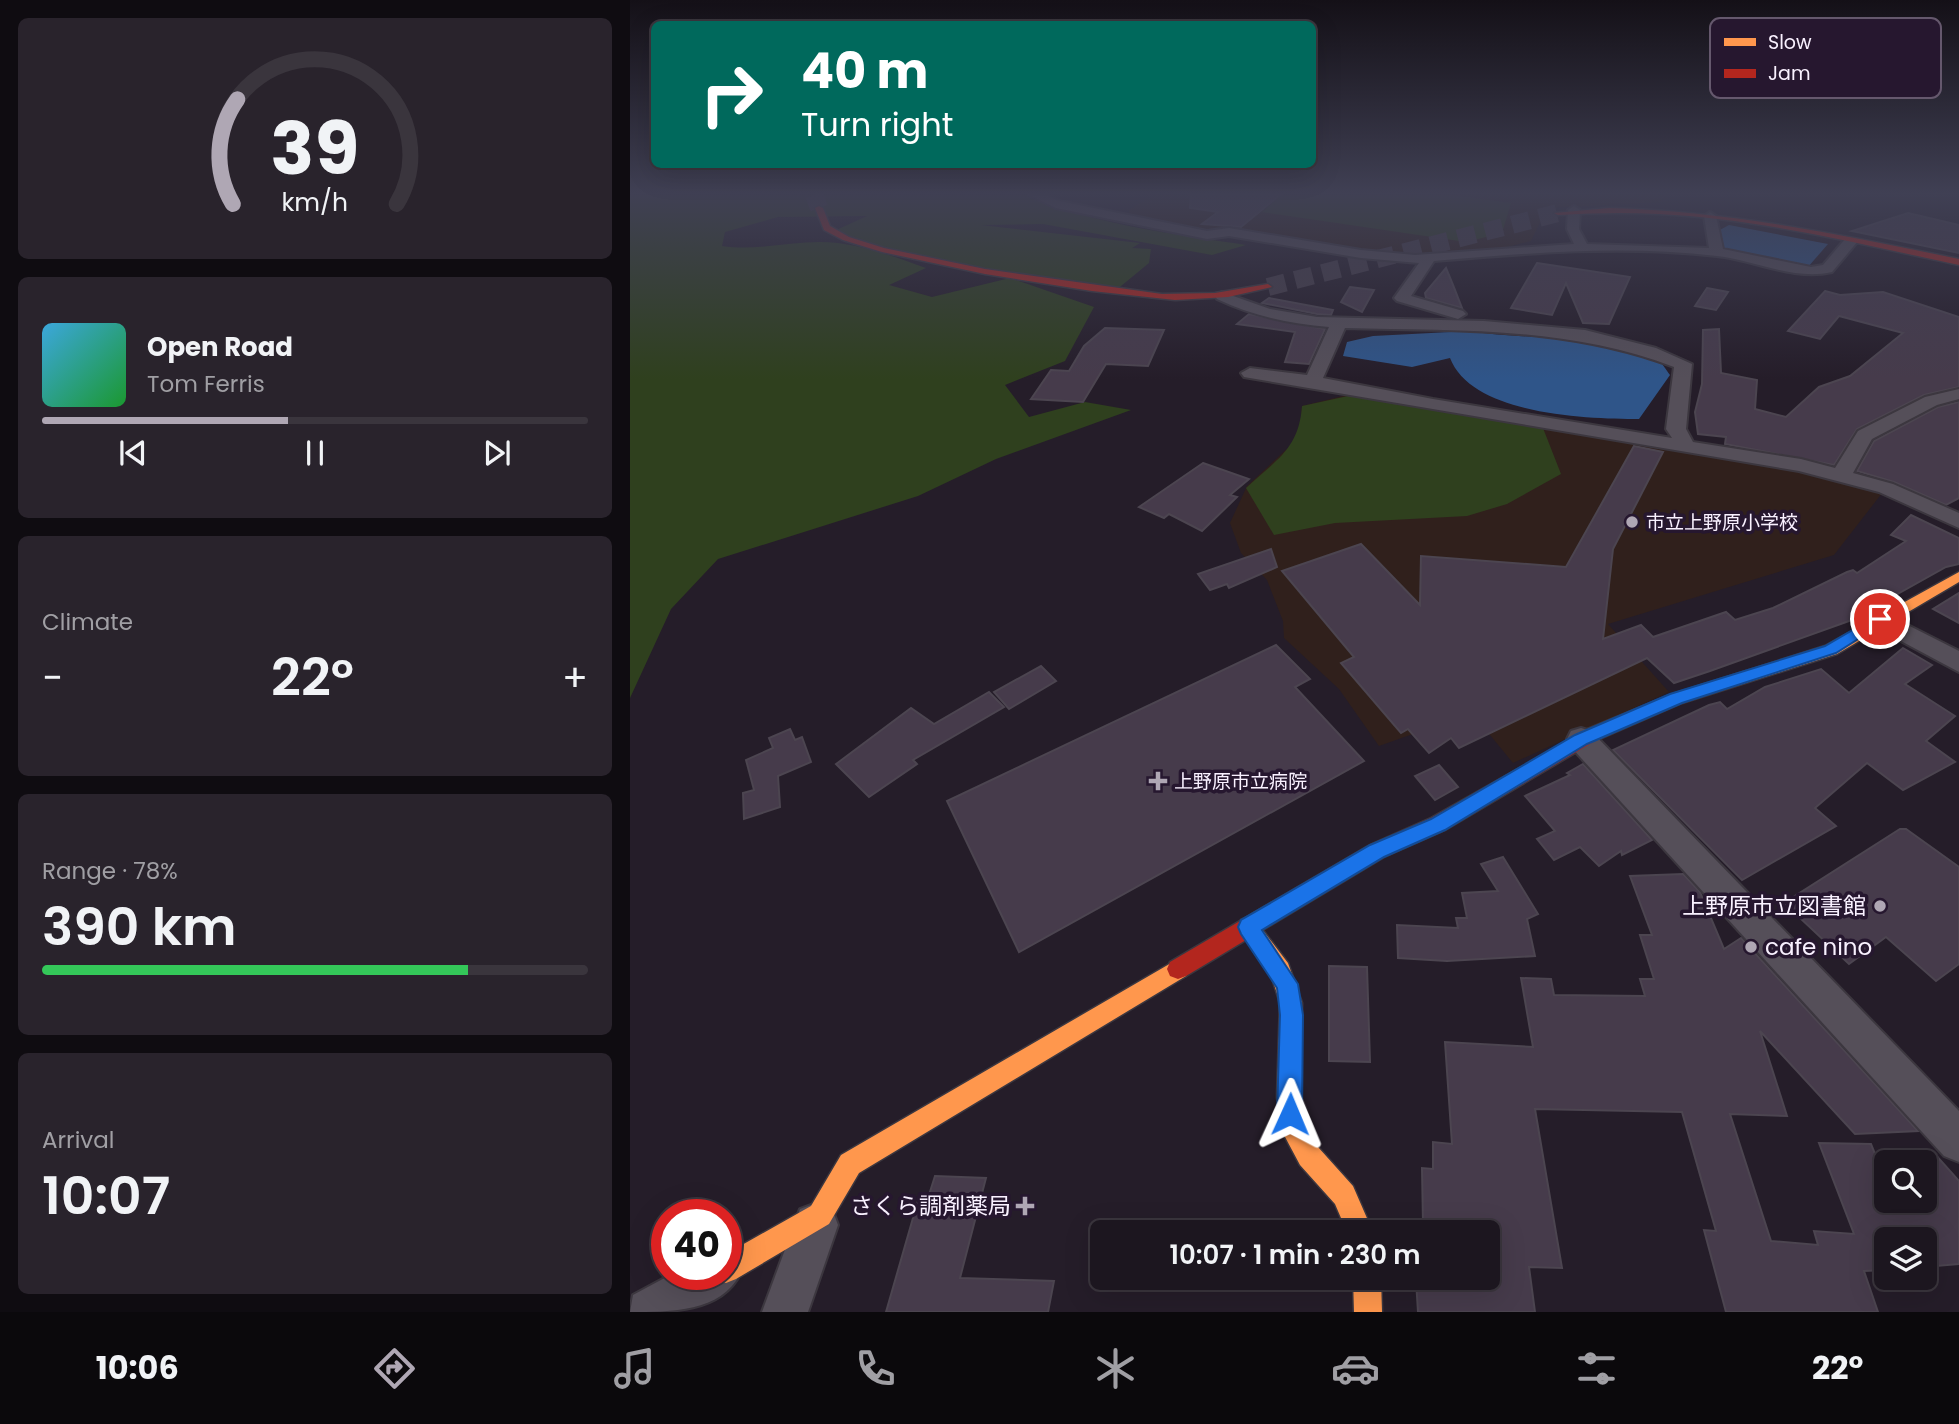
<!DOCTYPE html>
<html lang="en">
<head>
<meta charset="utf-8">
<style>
	:root { --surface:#1c161f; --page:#29232c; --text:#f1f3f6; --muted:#a09fa4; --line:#3a353d; --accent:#afa7b4 }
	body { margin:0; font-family:Poppins,"Noto Sans JP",sans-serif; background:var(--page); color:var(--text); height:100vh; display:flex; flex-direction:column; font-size:26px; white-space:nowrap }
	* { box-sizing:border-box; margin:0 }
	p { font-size:23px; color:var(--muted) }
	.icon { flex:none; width:38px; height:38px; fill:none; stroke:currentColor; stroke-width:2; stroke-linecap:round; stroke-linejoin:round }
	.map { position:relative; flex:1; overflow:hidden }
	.side { display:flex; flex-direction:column; gap:18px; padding:18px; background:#0f0c11; width:630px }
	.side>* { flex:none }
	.hud { position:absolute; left:21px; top:21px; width:665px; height:147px; border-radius:10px; box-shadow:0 7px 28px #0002,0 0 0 2px var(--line); background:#00695c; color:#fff; overflow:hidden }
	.fabs { position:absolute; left:1244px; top:1150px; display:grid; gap:14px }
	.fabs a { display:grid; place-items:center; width:63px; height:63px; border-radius:10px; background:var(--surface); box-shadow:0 7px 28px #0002,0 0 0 2px var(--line); font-size:35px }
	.speed { position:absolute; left:21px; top:1199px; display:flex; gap:14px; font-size:35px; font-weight:700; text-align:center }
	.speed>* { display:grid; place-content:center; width:91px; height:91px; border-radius:50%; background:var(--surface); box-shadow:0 7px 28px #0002,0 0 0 2px var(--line); line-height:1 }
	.speed .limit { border:10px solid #d22; background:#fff; color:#111 }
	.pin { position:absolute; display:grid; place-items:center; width:60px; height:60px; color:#fff; margin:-30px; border:4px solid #fff; border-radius:50%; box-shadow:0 2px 7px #0007 }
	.me { position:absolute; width:77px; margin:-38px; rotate:1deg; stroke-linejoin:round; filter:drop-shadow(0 0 5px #0008) }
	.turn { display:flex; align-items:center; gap:24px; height:147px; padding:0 35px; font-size:32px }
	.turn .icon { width:91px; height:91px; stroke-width:2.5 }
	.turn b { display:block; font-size:49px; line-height:60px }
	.big { font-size:52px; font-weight:600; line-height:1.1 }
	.side .tile { flex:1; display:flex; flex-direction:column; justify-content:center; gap:10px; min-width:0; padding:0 24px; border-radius:10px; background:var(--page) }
	.side .dial { align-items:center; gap:0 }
	.dial svg { height:182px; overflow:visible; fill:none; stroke:var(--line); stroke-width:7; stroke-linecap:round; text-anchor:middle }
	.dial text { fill:var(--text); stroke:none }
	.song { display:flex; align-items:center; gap:21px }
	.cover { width:84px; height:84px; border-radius:10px; background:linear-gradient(135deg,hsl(200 70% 55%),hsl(130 70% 35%)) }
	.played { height:7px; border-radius:4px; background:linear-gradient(90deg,var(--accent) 45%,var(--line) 45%) }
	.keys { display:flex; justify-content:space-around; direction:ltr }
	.heat { display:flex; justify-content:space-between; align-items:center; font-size:38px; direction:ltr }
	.charge { height:10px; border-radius:5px; background:linear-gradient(90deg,#34c759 78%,var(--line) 0) }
	.trip { position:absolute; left:460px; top:1220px; width:410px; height:70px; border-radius:10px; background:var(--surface); box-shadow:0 7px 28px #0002,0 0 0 2px var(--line); font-weight:600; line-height:70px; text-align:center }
	.dock { display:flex; height:112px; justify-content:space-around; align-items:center; background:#0b090c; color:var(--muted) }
	.dock .icon { width:49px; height:49px }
	.dock .on { color:var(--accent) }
	.dock b { font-size:32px; color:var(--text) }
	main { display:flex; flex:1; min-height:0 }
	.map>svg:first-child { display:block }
</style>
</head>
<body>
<main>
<section class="side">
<div class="tile dial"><svg viewBox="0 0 100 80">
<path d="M14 69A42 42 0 1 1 86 69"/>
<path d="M14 69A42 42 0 0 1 16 23" stroke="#afa7b4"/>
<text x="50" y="56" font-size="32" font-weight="700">39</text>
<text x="50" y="72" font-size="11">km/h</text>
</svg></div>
<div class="tile">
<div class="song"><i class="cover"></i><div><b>Open Road</b><p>Tom Ferris</p></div></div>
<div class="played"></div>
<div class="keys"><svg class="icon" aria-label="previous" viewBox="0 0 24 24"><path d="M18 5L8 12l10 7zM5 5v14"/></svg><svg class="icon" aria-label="pause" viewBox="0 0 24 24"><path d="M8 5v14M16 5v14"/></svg><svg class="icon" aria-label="next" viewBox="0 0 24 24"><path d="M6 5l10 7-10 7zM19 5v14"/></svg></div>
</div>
<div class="tile"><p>Climate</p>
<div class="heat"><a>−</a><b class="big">22°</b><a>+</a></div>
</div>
<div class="tile"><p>Range · 78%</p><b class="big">390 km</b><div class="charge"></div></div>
<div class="tile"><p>Arrival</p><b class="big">10:07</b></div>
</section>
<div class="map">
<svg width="1329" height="1312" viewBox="0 0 1329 1312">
	<rect width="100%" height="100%" fill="#251d29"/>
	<g fill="#30201c">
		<polygon points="524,195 1036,195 1031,202 917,208 901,241 856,252 798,260 599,232 577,235 501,219 499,210"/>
		<polygon points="737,390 988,435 1256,488 1204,555 978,624 1039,692 883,763 842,713 749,746 709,689 654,638 653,621 637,580 611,553 600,523 617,486 662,444 670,428 672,406"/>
	</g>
	<g fill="#2f401e">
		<path d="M0 195H400C457 224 552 235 616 245L582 255 413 224 351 225 510 243 502 248 521 249 519 263 485 291 305 263 202 232 237 216 148 217 95 232 92 246C125 251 157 242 190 242 226 242 262 256 296 268L259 285 302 297 380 278 464 307 435 361 375 385 399 417 455 402 501 410 366 459 288 496 88 559 41 609 0 698Z"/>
		<polygon points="652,195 821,195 881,203 872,233 836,242 632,212"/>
		<path d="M741 391 911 423 931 474 877 504 837 516 705 523 644 535 616 488C646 460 669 449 672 406Z"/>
	</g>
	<g fill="#2f5589">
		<polygon points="1099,225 1198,244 1178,267 1095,252 1086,232"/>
		<path d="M840 331C896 341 977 332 1026 359 1032 362 1036 370 1040 375L1009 419C957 419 842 415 820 358L782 367 713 356 717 342 743 336Z"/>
	</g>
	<g fill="#463b4b" stroke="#4c4550" stroke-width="2">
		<polygon points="561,195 650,195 611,227 572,224 588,212 560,208"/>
		<polygon points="1278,213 1329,225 1329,253 1222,231"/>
		<polygon points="907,263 1000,277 979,324 953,323 936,283 922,315 881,308"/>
		<polygon points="816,268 823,285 832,308 796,298 795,293"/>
		<polygon points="720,287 744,290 732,312 711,302"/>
		<polygon points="1077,288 1098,292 1086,310 1065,306"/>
		<polygon points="1195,291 1210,295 1253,292 1329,317 1329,387 1294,395 1227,429 1204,465 1095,444 1096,437 1068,434 1065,412 1072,384 1073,330 1089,329 1091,373 1127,380 1125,409 1156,417 1189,387 1220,376 1273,333 1209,316 1190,339 1158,331"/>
		<polygon points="639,298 703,310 701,315 687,314 632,303"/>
		<polygon points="619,314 695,329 679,364 655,362 665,332 607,324"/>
		<polygon points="475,328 534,330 518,366 476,364 453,402 401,399 421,370 439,371 454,346"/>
		<polygon points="1329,402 1329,498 1316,505 1264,482 1227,471 1244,441 1308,407"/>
		<polygon points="1004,446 1033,452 983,549 973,639 1011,625 1023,637 1096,612 1105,620 1143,608 1217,572 1223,570 1227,573 1276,541 1261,535 1281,515 1329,538 1329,564 1316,567 1219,621 1080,671 1044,683 1017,658 829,748 821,738 799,753 778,729 771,733 711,663 724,657 652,571 731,544 790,605 791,556 936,567"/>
		<polygon points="573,463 619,479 600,495 607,497 572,531 539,514 534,518 509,507"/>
		<polygon points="641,549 647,567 599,588 597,584 580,590 568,574"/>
		<polygon points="1329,593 1329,623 1303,609"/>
		<polygon points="646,645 680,679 665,687 734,761 389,952 317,801"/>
		<polygon points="1273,648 1302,665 1275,684 1325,716 1296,741 1325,762 1273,790 1237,763 1185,808 1206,826 1112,880 983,750 1079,705 1090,702 1097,709 1135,687 1191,669 1219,693"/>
		<polygon points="411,666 426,681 379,709 364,692"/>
		<polygon points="359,692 374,707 283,760 287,764 239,797 206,764 281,708 304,724"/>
		<polygon points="160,729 165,740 172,737 181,762 148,776 150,807 114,819 113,793 124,790 116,760 143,748 139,738"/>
		<polygon points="953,764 1022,840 992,855 991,851 969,866 950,847 924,860 907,839 925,831 895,796 940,775 937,773"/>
		<polygon points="809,765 828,787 805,800 785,776"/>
		<polygon points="1270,829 1276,829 1329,867 1329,964 1306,981 1256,937 1219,964 1154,903"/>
		<polygon points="873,857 908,914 897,919 905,956 817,961 768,958 767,925 828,928 826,918 837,918 832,893 868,891 851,864"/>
		<polygon points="1053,874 1070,892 1094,949 1111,938 1288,1131 1225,1134 1130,1031 1157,1116 1100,1114 1141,1241 1188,1245 1184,1231 1224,1234 1189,1143 1241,1144 1256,1181 1256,1200 1295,1200 1294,1162 1305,1154 1329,1181 1329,1264 1295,1267 1295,1239 1256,1239 1256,1270 1234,1271 1248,1312 1096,1312 1074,1230 1086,1231 1052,1112 905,1109 932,1268 899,1267 905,1312 788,1312 786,1280 865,1281 859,1230 793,1224 792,1168 803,1169 803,1142 822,1144 815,1042 903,1047 891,978 921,979 924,995 1015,996 1010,979 1024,979 1010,935 1022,935 1000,876"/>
		<polygon points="699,966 737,967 740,1062 699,1061"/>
		<polygon points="305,1176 356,1178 330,1278 424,1281 418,1312 256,1312 289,1197 298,1198"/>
	</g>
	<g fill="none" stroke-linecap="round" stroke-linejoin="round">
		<g stroke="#453d49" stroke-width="18" stroke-dasharray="18 10" stroke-linecap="butt">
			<polyline points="184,195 189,208"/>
			<polyline points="638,287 928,213"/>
		</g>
		<g stroke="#3c373f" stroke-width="4">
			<g id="street">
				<path d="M399 195H416L429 201 577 231 599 228 731 250 785 255 944 244 937 229 938 210 944 206 950 210 949 229 957 244 1079 248 1074 216 1080 212 1086 216 1093 249 1181 267 1193 265 1216 238 1228 241 1202 272C1164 281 1124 260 1087 256 993 245 897 253 804 261L781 296 833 311 836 314 828 319 767 301 764 298 789 263 731 258 599 236 577 239 426 208Z"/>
				<path d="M592 292 640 309 687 317 854 321 955 330 1026 348 1062 364 1056 429 1063 442 1171 459 1205 468 1228 431 1295 397 1329 389V399L1307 405 1242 439 1223 473 1263 484 1329 513V528L1249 492 1169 471 614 377 611 373 620 368 677 375 699 327C660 324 623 316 587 299L585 296ZM715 328C827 331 937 326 1044 367L1036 429 1042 438 803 399 693 378Z"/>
				<polygon points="1250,611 1329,651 1329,672 1241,625 1237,619 1241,613"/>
				<polygon points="951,728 961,731 1329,1111 1329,1162 1314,1156 941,747 937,739 941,731"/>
				<polygon points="186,1203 202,1209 208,1225 178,1312 132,1312 170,1209"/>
				<path d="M96 1255 103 1258 110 1274C91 1312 41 1312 0 1312L3 1295 42 1274H96Z"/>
			</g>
		</g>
		<g stroke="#3c373f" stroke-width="3">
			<g id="slow">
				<polygon points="1329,572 1329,582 1207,654 1052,703 965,741 953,741 950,736 953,731 1040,695 1195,646"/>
				<polygon points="618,917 625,920 658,963 672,1003 671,1098 678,1131 688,1147 723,1186 743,1232 717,1232 705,1204 670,1165 654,1135 647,1098 650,1003 641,975 608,927 611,920"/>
				<polygon points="548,959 556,962 559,969 556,976 229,1173 199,1224 106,1279 96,1283 86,1279 84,1274 96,1274 96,1254 181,1206 211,1155"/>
				<polygon points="723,1278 751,1278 752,1312 724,1312"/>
			</g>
		</g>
		<g stroke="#3c373f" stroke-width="3">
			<g id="jam">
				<polygon points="189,206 193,208 200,226 219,237 254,248 355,269 532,294 585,293 638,284 642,287 598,297 545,300 462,291 355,274 252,252 213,240 194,230 185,208"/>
				<path d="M979 208C1098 211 1213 235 1329 259V265C1230 244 1131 219 1029 214 995 212 962 213 928 215L924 213Z"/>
				<polygon points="959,729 965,731 968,736 965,741 815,830 754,857 556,976 548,979 540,976 537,969 540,962 740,845 801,818"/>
			</g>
		</g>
		<use href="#street" fill="#554f59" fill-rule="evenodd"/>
		<use href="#slow" fill="#ff974d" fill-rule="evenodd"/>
		<use href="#jam" fill="#b3261e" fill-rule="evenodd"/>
	</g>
	<linearGradient id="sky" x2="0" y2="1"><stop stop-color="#141017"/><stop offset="0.51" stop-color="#404054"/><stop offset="1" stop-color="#404054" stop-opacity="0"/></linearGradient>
	<rect width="1329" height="379" fill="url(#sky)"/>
	<polygon fill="#1a73e8" stroke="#114b97" stroke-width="2" points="1250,614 1255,615 1255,622 1206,653 1052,703 957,744 815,830 754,857 632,930 668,984 673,1015 672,1114 668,1123 660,1126 651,1123 647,1114 650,1015 647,988 611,934 608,927 611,920 740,845 801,819 945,735 1040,694 1195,646"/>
	<g fill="#afa7b4" stroke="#26172f" stroke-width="2.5">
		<circle cx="1002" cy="522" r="7"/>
		<path d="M524.5 770.5h7v7h7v7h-7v7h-7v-7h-7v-7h7z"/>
		<circle cx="1250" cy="906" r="7"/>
		<circle cx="1121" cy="947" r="7"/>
		<path d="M391.5 1195.5h7v7h7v7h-7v7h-7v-7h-7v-7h7z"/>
	</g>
	<g text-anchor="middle" stroke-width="7" stroke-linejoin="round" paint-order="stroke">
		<g font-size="19" fill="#f9f1ff" stroke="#26172f" text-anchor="start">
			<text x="1016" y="529">市立上野原小学校</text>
			<text x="544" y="788">上野原市立病院</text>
		</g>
		<g font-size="23" fill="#f9f1ff" stroke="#26172f" text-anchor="end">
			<text x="1236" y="914">上野原市立図書館</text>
			<text x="1135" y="955" text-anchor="start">cafe nino</text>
			<text x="381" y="1214">さくら調剤薬局</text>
		</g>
	</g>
	<rect x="1080" y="18" width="231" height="80" rx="10" fill="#26172f" stroke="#65586d" stroke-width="2"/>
	<rect x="1094" y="38" width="32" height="8" fill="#ff974d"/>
	<rect x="1094" y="69" width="32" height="9" fill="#b3261e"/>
	<g font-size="19" fill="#f9f1ff">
		<text x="1138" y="49">Slow</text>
		<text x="1138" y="80">Jam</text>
	</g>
</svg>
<div class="fabs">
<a><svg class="icon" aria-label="search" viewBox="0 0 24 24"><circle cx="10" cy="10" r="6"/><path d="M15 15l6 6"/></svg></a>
<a><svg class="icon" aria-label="layers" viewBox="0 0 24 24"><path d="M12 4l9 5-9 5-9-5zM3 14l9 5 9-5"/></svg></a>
</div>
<div class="speed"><div class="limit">40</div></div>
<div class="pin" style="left:1250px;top:619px;background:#d93025"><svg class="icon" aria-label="arrive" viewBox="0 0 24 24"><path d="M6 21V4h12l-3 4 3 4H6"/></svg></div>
<svg class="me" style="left:660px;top:1114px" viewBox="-20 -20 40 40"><path d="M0-17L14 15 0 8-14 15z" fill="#1a73e8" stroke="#fff" stroke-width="4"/></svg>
<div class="trip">10:07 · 1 min · 230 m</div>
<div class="hud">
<div class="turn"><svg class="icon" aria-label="right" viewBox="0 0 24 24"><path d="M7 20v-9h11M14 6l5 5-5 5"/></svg><div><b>40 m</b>Turn right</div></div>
</div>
</div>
</main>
<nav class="dock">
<b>10:06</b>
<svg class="icon on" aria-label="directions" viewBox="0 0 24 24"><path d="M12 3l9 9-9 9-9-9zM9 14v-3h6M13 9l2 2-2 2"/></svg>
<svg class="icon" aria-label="music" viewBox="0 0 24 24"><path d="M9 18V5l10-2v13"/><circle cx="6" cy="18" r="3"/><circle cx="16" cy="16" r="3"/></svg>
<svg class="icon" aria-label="phone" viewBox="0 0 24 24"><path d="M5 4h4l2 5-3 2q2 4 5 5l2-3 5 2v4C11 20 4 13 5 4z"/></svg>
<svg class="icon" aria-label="climate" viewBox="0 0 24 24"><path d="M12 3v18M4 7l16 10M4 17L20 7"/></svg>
<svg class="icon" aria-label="car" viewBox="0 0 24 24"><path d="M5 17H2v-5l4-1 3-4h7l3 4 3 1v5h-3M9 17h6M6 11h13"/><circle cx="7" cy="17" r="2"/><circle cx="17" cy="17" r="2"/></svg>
<svg class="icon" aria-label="filters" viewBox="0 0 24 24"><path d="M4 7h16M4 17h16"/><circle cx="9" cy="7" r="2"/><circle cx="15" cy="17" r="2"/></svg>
<b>22°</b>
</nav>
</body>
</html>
